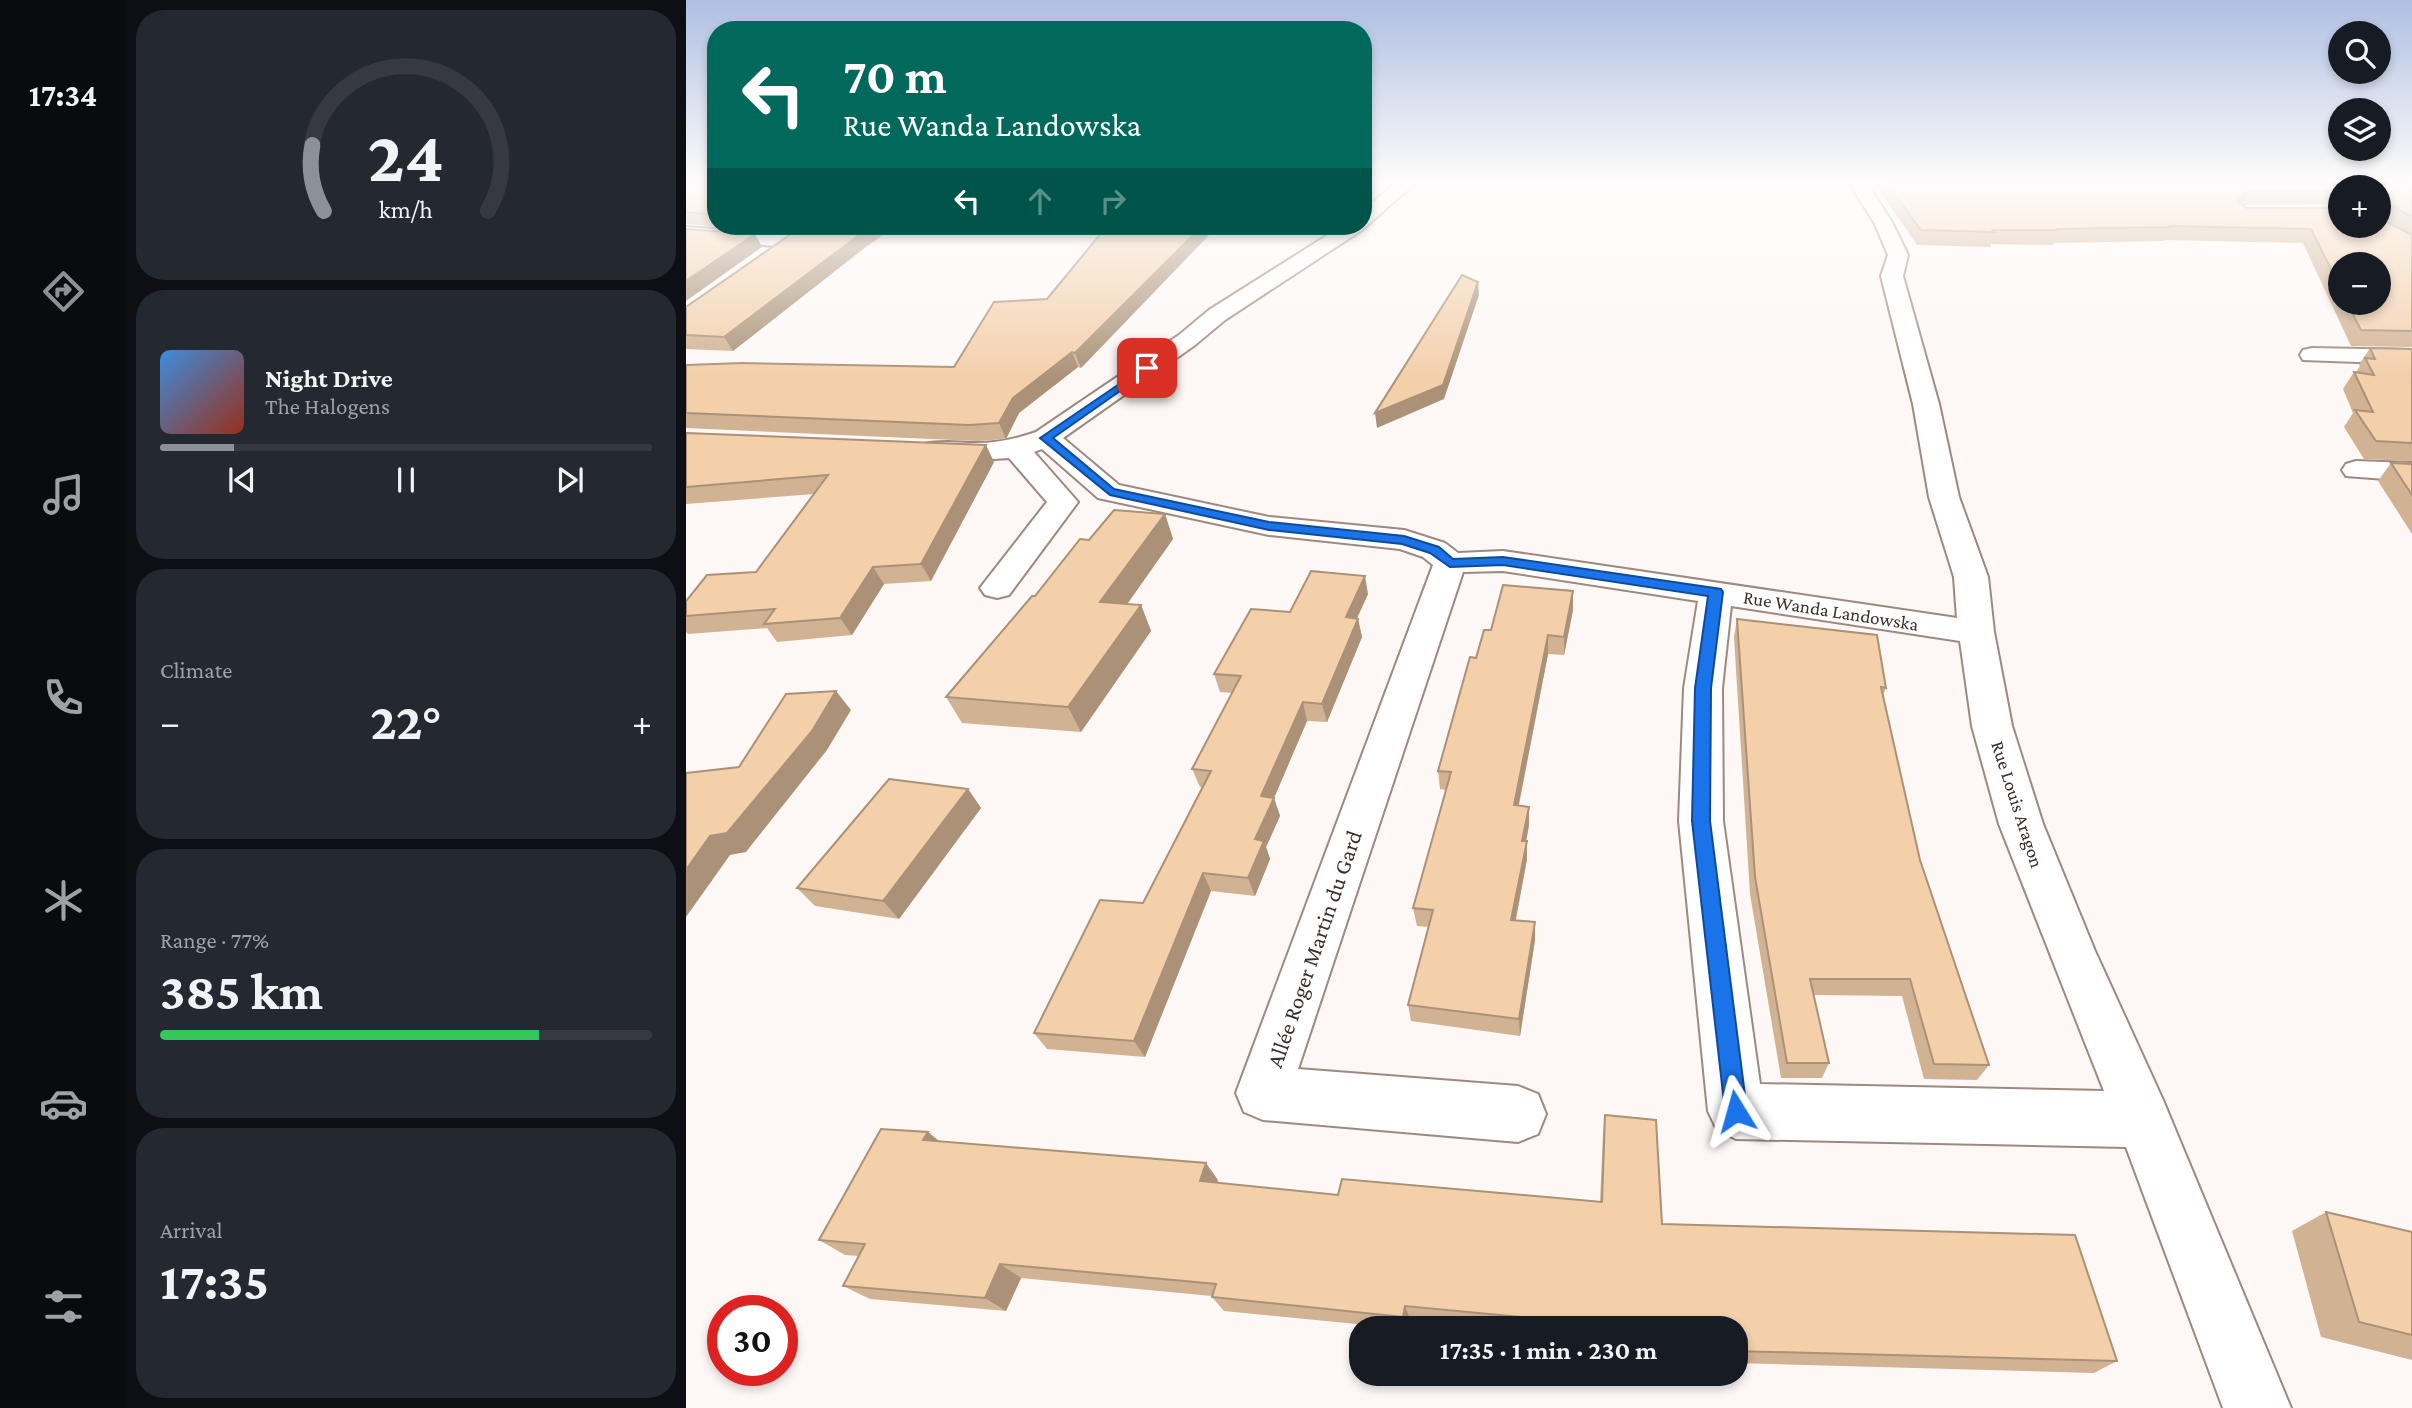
<!DOCTYPE html>
<html lang="en">
<head>
<meta charset="utf-8">
<style>
	:root { --surface:#171b24; --page:#242831; --text:#f1f3f6; --muted:#9ea1a6; --line:#363941; --accent:#8c9099 }
	body { margin:0; font-family:"Crimson Pro",serif; background:var(--page); color:var(--text); height:100vh; display:flex; flex-direction:column; font-size:26px; white-space:nowrap }
	* { box-sizing:border-box; margin:0 }
	p { font-size:23px; color:var(--muted) }
	.icon { flex:none; width:38px; height:38px; fill:none; stroke:currentColor; stroke-width:2; stroke-linecap:round; stroke-linejoin:round }
	.map { position:relative; flex:1; overflow:hidden }
	.sheet { display:flex; flex-direction:column; gap:10px; padding:10px; background:#0d0f14; width:560px }
	.sheet>* { flex:none }
	.top-card { position:absolute; left:21px; top:21px; width:665px; height:214px; border-radius:28px; box-shadow:0 4px 10px #0003; background:#00695c; color:#fff; overflow:hidden }
	.tools { position:absolute; left:1642px; top:21px; display:grid; gap:14px }
	.tools a { display:grid; place-items:center; width:63px; height:63px; border-radius:50%; background:var(--surface); box-shadow:0 4px 10px #0003; font-size:35px }
	.speed { position:absolute; left:21px; top:1295px; display:flex; gap:14px; font-size:35px; font-weight:700; text-align:center }
	.speed>* { display:grid; place-content:center; width:91px; height:91px; border-radius:50%; background:var(--surface); box-shadow:0 4px 10px #0003; line-height:1 }
	.speed .limit { border:10px solid #d22; background:#fff; color:#111 }
	.pin { position:absolute; display:grid; place-items:center; width:60px; height:60px; color:#fff; margin:-30px; border-radius:14px; box-shadow:0 4px 10px #0006 }
	.me { position:absolute; width:77px; margin:-38px; rotate:352deg; stroke-linejoin:round; filter:drop-shadow(0 0 5px #0008) }
	.turn { display:flex; align-items:center; gap:24px; height:147px; padding:0 21px; font-size:32px }
	.turn .icon { width:91px; height:91px; stroke-width:2.5 }
	.turn b { display:block; font-size:49px; line-height:60px }
	.lanes { display:flex; align-items:center; height:66px; padding:0 21px; background:#0003; justify-content:center; gap:35px; direction:ltr }
	.lanes .off { opacity:.35 }
	.big { font-size:52px; font-weight:700; line-height:1.1 }
	.sheet .widget { flex:1; display:flex; flex-direction:column; justify-content:center; gap:10px; min-width:0; padding:0 24px; border-radius:28px; background:var(--page) }
	.sheet .dial { align-items:center; gap:0 }
	.dial svg { height:182px; overflow:visible; fill:none; stroke:var(--line); stroke-width:7; stroke-linecap:round; text-anchor:middle }
	.dial text { fill:var(--text); stroke:none }
	.song { display:flex; align-items:center; gap:21px }
	.cover { width:84px; height:84px; border-radius:10px; background:linear-gradient(135deg,hsl(210 70% 55%),hsl(10 70% 35%)) }
	.played { height:7px; border-radius:4px; background:linear-gradient(90deg,var(--accent) 15%,var(--line) 15%) }
	.keys { display:flex; justify-content:space-around; direction:ltr }
	.heat { display:flex; justify-content:space-between; align-items:center; font-size:38px; direction:ltr }
	.charge { height:10px; border-radius:5px; background:linear-gradient(90deg,#34c759 77%,var(--line) 0) }
	.trip { position:absolute; left:663px; top:1316px; width:399px; height:70px; border-radius:28px; background:var(--surface); box-shadow:0 4px 10px #0003; font-weight:700; line-height:70px; text-align:center }
	main { display:flex; flex:1; min-height:0 }
	.dock { display:flex; flex-direction:column; width:126px; justify-content:space-around; align-items:center; background:#090b0e; color:var(--muted) }
	.dock .icon { width:49px; height:49px }
	.dock .active { color:var(--accent) }
	.dock b { font-size:32px; color:var(--text) }
	.map>svg:first-child { display:block }
</style>
</head>
<body>
<main>
<nav class="dock">
<b>17:34</b>
<svg class="icon active" aria-label="directions" viewBox="0 0 24 24"><path d="M12 3l9 9-9 9-9-9zM9 14v-3h6M13 9l2 2-2 2"/></svg>
<svg class="icon" aria-label="music" viewBox="0 0 24 24"><path d="M9 18V5l10-2v13"/><circle cx="6" cy="18" r="3"/><circle cx="16" cy="16" r="3"/></svg>
<svg class="icon" aria-label="phone" viewBox="0 0 24 24"><path d="M5 4h4l2 5-3 2q2 4 5 5l2-3 5 2v4C11 20 4 13 5 4z"/></svg>
<svg class="icon" aria-label="climate" viewBox="0 0 24 24"><path d="M12 3v18M4 7l16 10M4 17L20 7"/></svg>
<svg class="icon" aria-label="car" viewBox="0 0 24 24"><path d="M5 17H2v-5l4-1 3-4h7l3 4 3 1v5h-3M9 17h6M6 11h13"/><circle cx="7" cy="17" r="2"/><circle cx="17" cy="17" r="2"/></svg>
<svg class="icon" aria-label="filters" viewBox="0 0 24 24"><path d="M4 7h16M4 17h16"/><circle cx="9" cy="7" r="2"/><circle cx="15" cy="17" r="2"/></svg>
</nav>
<section class="sheet">
<div class="widget dial"><svg viewBox="0 0 100 80">
<path d="M14 69A42 42 0 1 1 86 69"/>
<path d="M14 69A42 42 0 0 1 9 40" stroke="#8c9099"/>
<text x="50" y="56" font-size="32" font-weight="700">24</text>
<text x="50" y="72" font-size="11">km/h</text>
</svg></div>
<div class="widget">
<div class="song"><i class="cover"></i><div><b>Night Drive</b><p>The Halogens</p></div></div>
<div class="played"></div>
<div class="keys"><svg class="icon" aria-label="previous" viewBox="0 0 24 24"><path d="M18 5L8 12l10 7zM5 5v14"/></svg><svg class="icon" aria-label="pause" viewBox="0 0 24 24"><path d="M8 5v14M16 5v14"/></svg><svg class="icon" aria-label="next" viewBox="0 0 24 24"><path d="M6 5l10 7-10 7zM19 5v14"/></svg></div>
</div>
<div class="widget"><p>Climate</p>
<div class="heat"><a>−</a><b class="big">22°</b><a>+</a></div>
</div>
<div class="widget"><p>Range · 77%</p><b class="big">385 km</b><div class="charge"></div></div>
<div class="widget"><p>Arrival</p><b class="big">17:35</b></div>
</section>
<div class="map">
<svg width="1726" height="1408" viewBox="0 0 1726 1408">
	<rect width="100%" height="100%" fill="#fdf8f6"/>
	<g fill="none" stroke-linecap="round" stroke-linejoin="round">
		<g stroke="#9f887d" stroke-width="4">
			<g id="minor">
				<path d="M710 183H729L676 230 539 320 509 345 377 438 433 485 583 517 718 530 759 543 772 553 817 551 1271 618 1268 577 1243 497 1227 404 1195 276 1202 255 1188 222 1163 183H1181L1206 222 1222 255 1217 276 1253 404 1273 497 1302 577 1308 632 1326 726 1357 824 1409 951 1477 1100 1605 1408H1537L1440 1147 1050 1139 1031 1130 1022 1111 993 821 998 688 1012 601 817 571 777 572 612 1069 832 1086 852 1094 860 1114 852 1134 832 1142 577 1120 558 1112 550 1093 747 565 737 557 714 549 583 535 412 498 356 449 348 452 392 502 323 595 311 598 299 595 294 588 361 502 323 458C295 460 266 463 239 456L235 450 239 444C256 440 273 443 290 443 311 443 330 439 350 432L493 335 523 310 656 226H677V210ZM1045 606 1274 641 1286 726 1313 824 1418 1091 1074 1084 1037 821 1036 688Z"/>
				<polygon points="0,227 103,235 113,241 103,247 0,239"/>
				<polygon points="1626,348 1726,350 1726,364 1617,360 1614,355 1617,350"/>
				<polygon points="1670,461 1726,463 1726,481 1660,476 1656,470 1660,464"/>
			</g>
		</g>
		<use href="#minor" fill="#fff" fill-rule="evenodd"/>
	</g>
	<g fill="#d1b292" fill-rule="evenodd">
		<polygon points="0,183 30,183 30,226 106,226 97,232 0,224"/>
		<path d="M1188 183H1726V347L1665 346 1617 243 1479 240V241L1367 243V245L1305 244V247L1231 245ZM1654 187H1692L1654 226 1560 208 1557 205 1654 204ZM1654 264 1692 303H1654Z"/>
		<polygon points="113,226 210,226 181,246 47,351 0,349 0,307 105,234"/>
		<polygon points="421,226 520,226 523,235 395,368 392,367 333,413 320,439 291,441 0,428 0,365 268,367 361,299"/>
		<polygon points="1684,348 1726,349 1726,461 1678,459 1658,427 1667,413 1657,389 1668,372 1670,372 1674,366 1673,365"/>
		<polygon points="0,433 308,462 245,581 198,584 166,635 91,642 81,628 2,634 0,632 0,601 70,572 128,494 0,504"/>
		<polygon points="1705,463 1726,464 1726,534 1692,481"/>
		<polygon points="479,514 487,539 441,604 455,605 465,631 395,732 276,723 260,697 349,596 403,540"/>
		<polygon points="887,591 887,610 878,655 862,654 833,805 843,807 843,825 840,841 841,859 830,920 849,940 834,1036 725,1021 722,1005 742,927 731,926 727,908 760,790 754,789 752,771 790,658"/>
		<polygon points="682,594 671,618 672,619 676,637 641,722 621,721 588,798 594,816 580,847 584,859 569,896 525,891 459,1057 361,1049 348,1033 457,903 516,787 514,787 506,769 546,693 534,692 528,674 604,612"/>
		<polygon points="1051,619 1200,688 1197,696 1234,860 1303,1065 1291,1080 1238,1079 1216,996 1128,995 1143,1063 1136,1078 1095,1078 1064,894 1048,637"/>
		<polygon points="282,789 295,808 213,919 129,906 111,888"/>
		<polygon points="919,1115 976,1224 1431,1361 1408,1373 1050,1363 1050,1328 820,1328 724,1319 723,1328 711,1328 538,1311 526,1297 526,1296 335,1278 320,1311 184,1299 157,1286 173,1256 159,1255 133,1240 242,1132 252,1141 532,1180 531,1183 652,1195 914,1202 917,1133"/>
		<polygon points="1640,1212 1726,1232 1726,1360 1635,1337 1606,1231"/>
	</g>
	<g fill="#aa9177">
		<polygon points="1562,192 1555,205 1550,199"/>
		<polygon points="1698,203 1701,203 1692,218 1692,211"/>
		<polygon points="94,226 106,226 97,232"/>
		<polygon points="185,226 210,226 181,246 47,351 38,337"/>
		<polygon points="516,226 520,226 523,235 395,368 389,353"/>
		<polygon points="69,234 76,247 0,301 0,281"/>
		<polygon points="792,282 793,295 758,399 691,428 689,413"/>
		<polygon points="386,352 392,367 333,413 320,439 313,423 327,398"/>
		<polygon points="300,445 308,462 245,581 235,564"/>
		<polygon points="479,514 487,539 425,627 414,602"/>
		<polygon points="187,567 198,584 166,635 154,618"/>
		<polygon points="679,576 682,594 663,636 660,617"/>
		<polygon points="887,591 887,610 878,655 878,637"/>
		<polygon points="455,605 465,631 395,732 382,707"/>
		<polygon points="672,619 676,637 641,722 636,704"/>
		<polygon points="862,635 862,654 829,823 828,805"/>
		<polygon points="150,691 165,710 141,750 60,852 44,855 0,917 0,870 24,836"/>
		<polygon points="617,702 621,721 588,798 594,816 580,847 584,859 569,896 562,878 569,839 575,796"/>
		<polygon points="282,789 295,808 213,919 197,901"/>
		<polygon points="843,807 843,825 837,859 836,841"/>
		<polygon points="841,841 841,859 826,938 825,920"/>
		<polygon points="517,873 525,891 459,1057 448,1041"/>
		<polygon points="849,922 849,940 834,1036 833,1019"/>
		<polygon points="242,1132 263,1149 237,1140"/>
		<polygon points="520,1163 532,1180 526,1197 514,1181"/>
		<polygon points="314,1264 335,1278 320,1311 299,1298"/>
		<polygon points="719,1306 724,1319 723,1328 717,1317"/>
	</g>
	<g fill="#f3cfaa" stroke="#aa9177" stroke-width="2">
		<polygon points="0,183 30,183 30,215 0,212"/>
		<polygon points="1201,183 1726,183 1726,217 1701,203 1698,203 1698,209 1692,211 1692,187 1654,187 1654,191 1562,192 1550,199 1560,208 1654,208 1654,226 1692,226 1692,217 1726,235 1726,331 1675,330 1661,303 1692,303 1692,264 1654,264 1654,287 1625,229 1483,226 1485,227 1370,229 1372,230 1307,230 1309,232 1235,230"/>
		<polygon points="113,226 185,226 38,337 0,335 0,307 105,234"/>
		<polygon points="421,226 516,226 389,353 386,352 327,398 313,423 283,425 0,413 0,365 56,363 268,367 308,302 361,299"/>
		<polygon points="0,229 69,234 0,281"/>
		<polygon points="776,275 792,282 757,385 689,413"/>
		<polygon points="1684,348 1726,349 1726,443 1690,441 1669,410 1687,412 1668,372 1688,375 1679,358 1689,359"/>
		<polygon points="0,433 300,445 235,564 187,567 154,618 78,624 89,609 0,616 0,601 21,575 70,572 142,475 0,487"/>
		<polygon points="1705,463 1726,464 1726,495"/>
		<polygon points="428,510 479,514 414,602 455,605 382,707 260,697 346,596 349,596 394,539 403,540"/>
		<polygon points="625,571 679,576 660,617 672,619 636,704 617,702 575,796 588,798 569,839 578,841 562,878 517,873 448,1041 348,1033 414,900 457,903 525,771 506,769 555,676 528,674 565,609 604,612"/>
		<polygon points="817,585 887,591 878,637 862,635 828,805 843,807 836,841 841,841 825,920 849,922 833,1019 722,1005 747,910 727,908 765,772 752,771 784,657 790,658 798,630 805,630"/>
		<polygon points="1051,619 1191,635 1200,688 1195,687 1234,860 1303,1065 1248,1064 1224,979 1124,979 1143,1063 1101,1063 1069,877"/>
		<polygon points="150,691 126,731 41,833 24,836 0,870 0,773 53,767 100,694"/>
		<polygon points="203,779 282,789 197,901 111,888"/>
		<polygon points="919,1115 970,1120 976,1224 1389,1235 1431,1361 1050,1351 1050,1328 952,1328 719,1306 717,1317 526,1297 530,1284 314,1264 299,1298 157,1286 179,1244 133,1240 195,1129 242,1132 237,1140 520,1163 514,1181 652,1195 656,1179 916,1202"/>
		<polygon points="1640,1212 1726,1232 1726,1335 1673,1322"/>
	</g>
	<linearGradient id="sky" x2="0" y2="1"><stop stop-color="#afbfe2"/><stop offset="0.48" stop-color="#fefcfb"/><stop offset="1" stop-color="#fefcfb" stop-opacity="0"/></linearGradient>
	<rect width="1726" height="380" fill="url(#sky)"/>
	<polygon fill="#1a73e8" stroke="#114b97" stroke-width="2" points="461,365 464,366 464,370 367,438 428,489 583,522 718,536 753,547 767,559 817,557 1035,589 1037,592 1025,688 1024,821 1061,1111 1058,1119 1050,1123 1042,1119 1039,1111 1006,821 1009,688 1022,596 817,565 764,567 744,553 716,544 583,530 424,495 354,438"/>
	<g text-anchor="middle" stroke-width="5" stroke-linejoin="round" paint-order="stroke">
		<g font-size="19" fill="#392f2b" stroke="#fff">
			<text transform="translate(1145 610) rotate(9)" y="7">Rue Wanda Landowska</text>
			<text transform="translate(1332 804) rotate(72)" y="7">Rue Louis Aragon</text>
		</g>
		<g font-size="23" fill="#392f2b" stroke="#fff">
			<text transform="translate(628 949) rotate(-71)" y="8">Allée Roger Martin du Gard</text>
		</g>
	</g>
</svg>
<div class="tools">
<a><svg class="icon" aria-label="search" viewBox="0 0 24 24"><circle cx="10" cy="10" r="6"/><path d="M15 15l6 6"/></svg></a>
<a><svg class="icon" aria-label="layers" viewBox="0 0 24 24"><path d="M12 4l9 5-9 5-9-5zM3 14l9 5 9-5"/></svg></a>
<a>+</a>
<a>−</a>
</div>
<div class="speed"><div class="limit">30</div></div>
<div class="pin" style="left:461px;top:368px;background:#d93025"><svg class="icon" aria-label="arrive" viewBox="0 0 24 24"><path d="M6 21V4h12l-3 4 3 4H6"/></svg></div>
<svg class="me" style="left:1050px;top:1111px" viewBox="-20 -20 40 40"><path d="M0-17L14 15 0 8-14 15z" fill="#1a73e8" stroke="#fff" stroke-width="4"/></svg>
<div class="trip">17:35 · 1 min · 230 m</div>
<div class="top-card">
<div class="turn"><svg class="icon" aria-label="left" viewBox="0 0 24 24"><path d="M17 20v-9H6M10 6l-5 5 5 5"/></svg><div><b>70 m</b>Rue Wanda Landowska</div></div>
<div class="lanes"><svg class="icon" aria-label="left" viewBox="0 0 24 24"><path d="M17 20v-9H6M10 6l-5 5 5 5"/></svg><svg class="icon off" aria-label="ahead" viewBox="0 0 24 24"><path d="M12 20V5M6 11l6-6 6 6"/></svg><svg class="icon off" aria-label="right" viewBox="0 0 24 24"><path d="M7 20v-9h11M14 6l5 5-5 5"/></svg></div>
</div>
</div>
</main>
</body>
</html>
